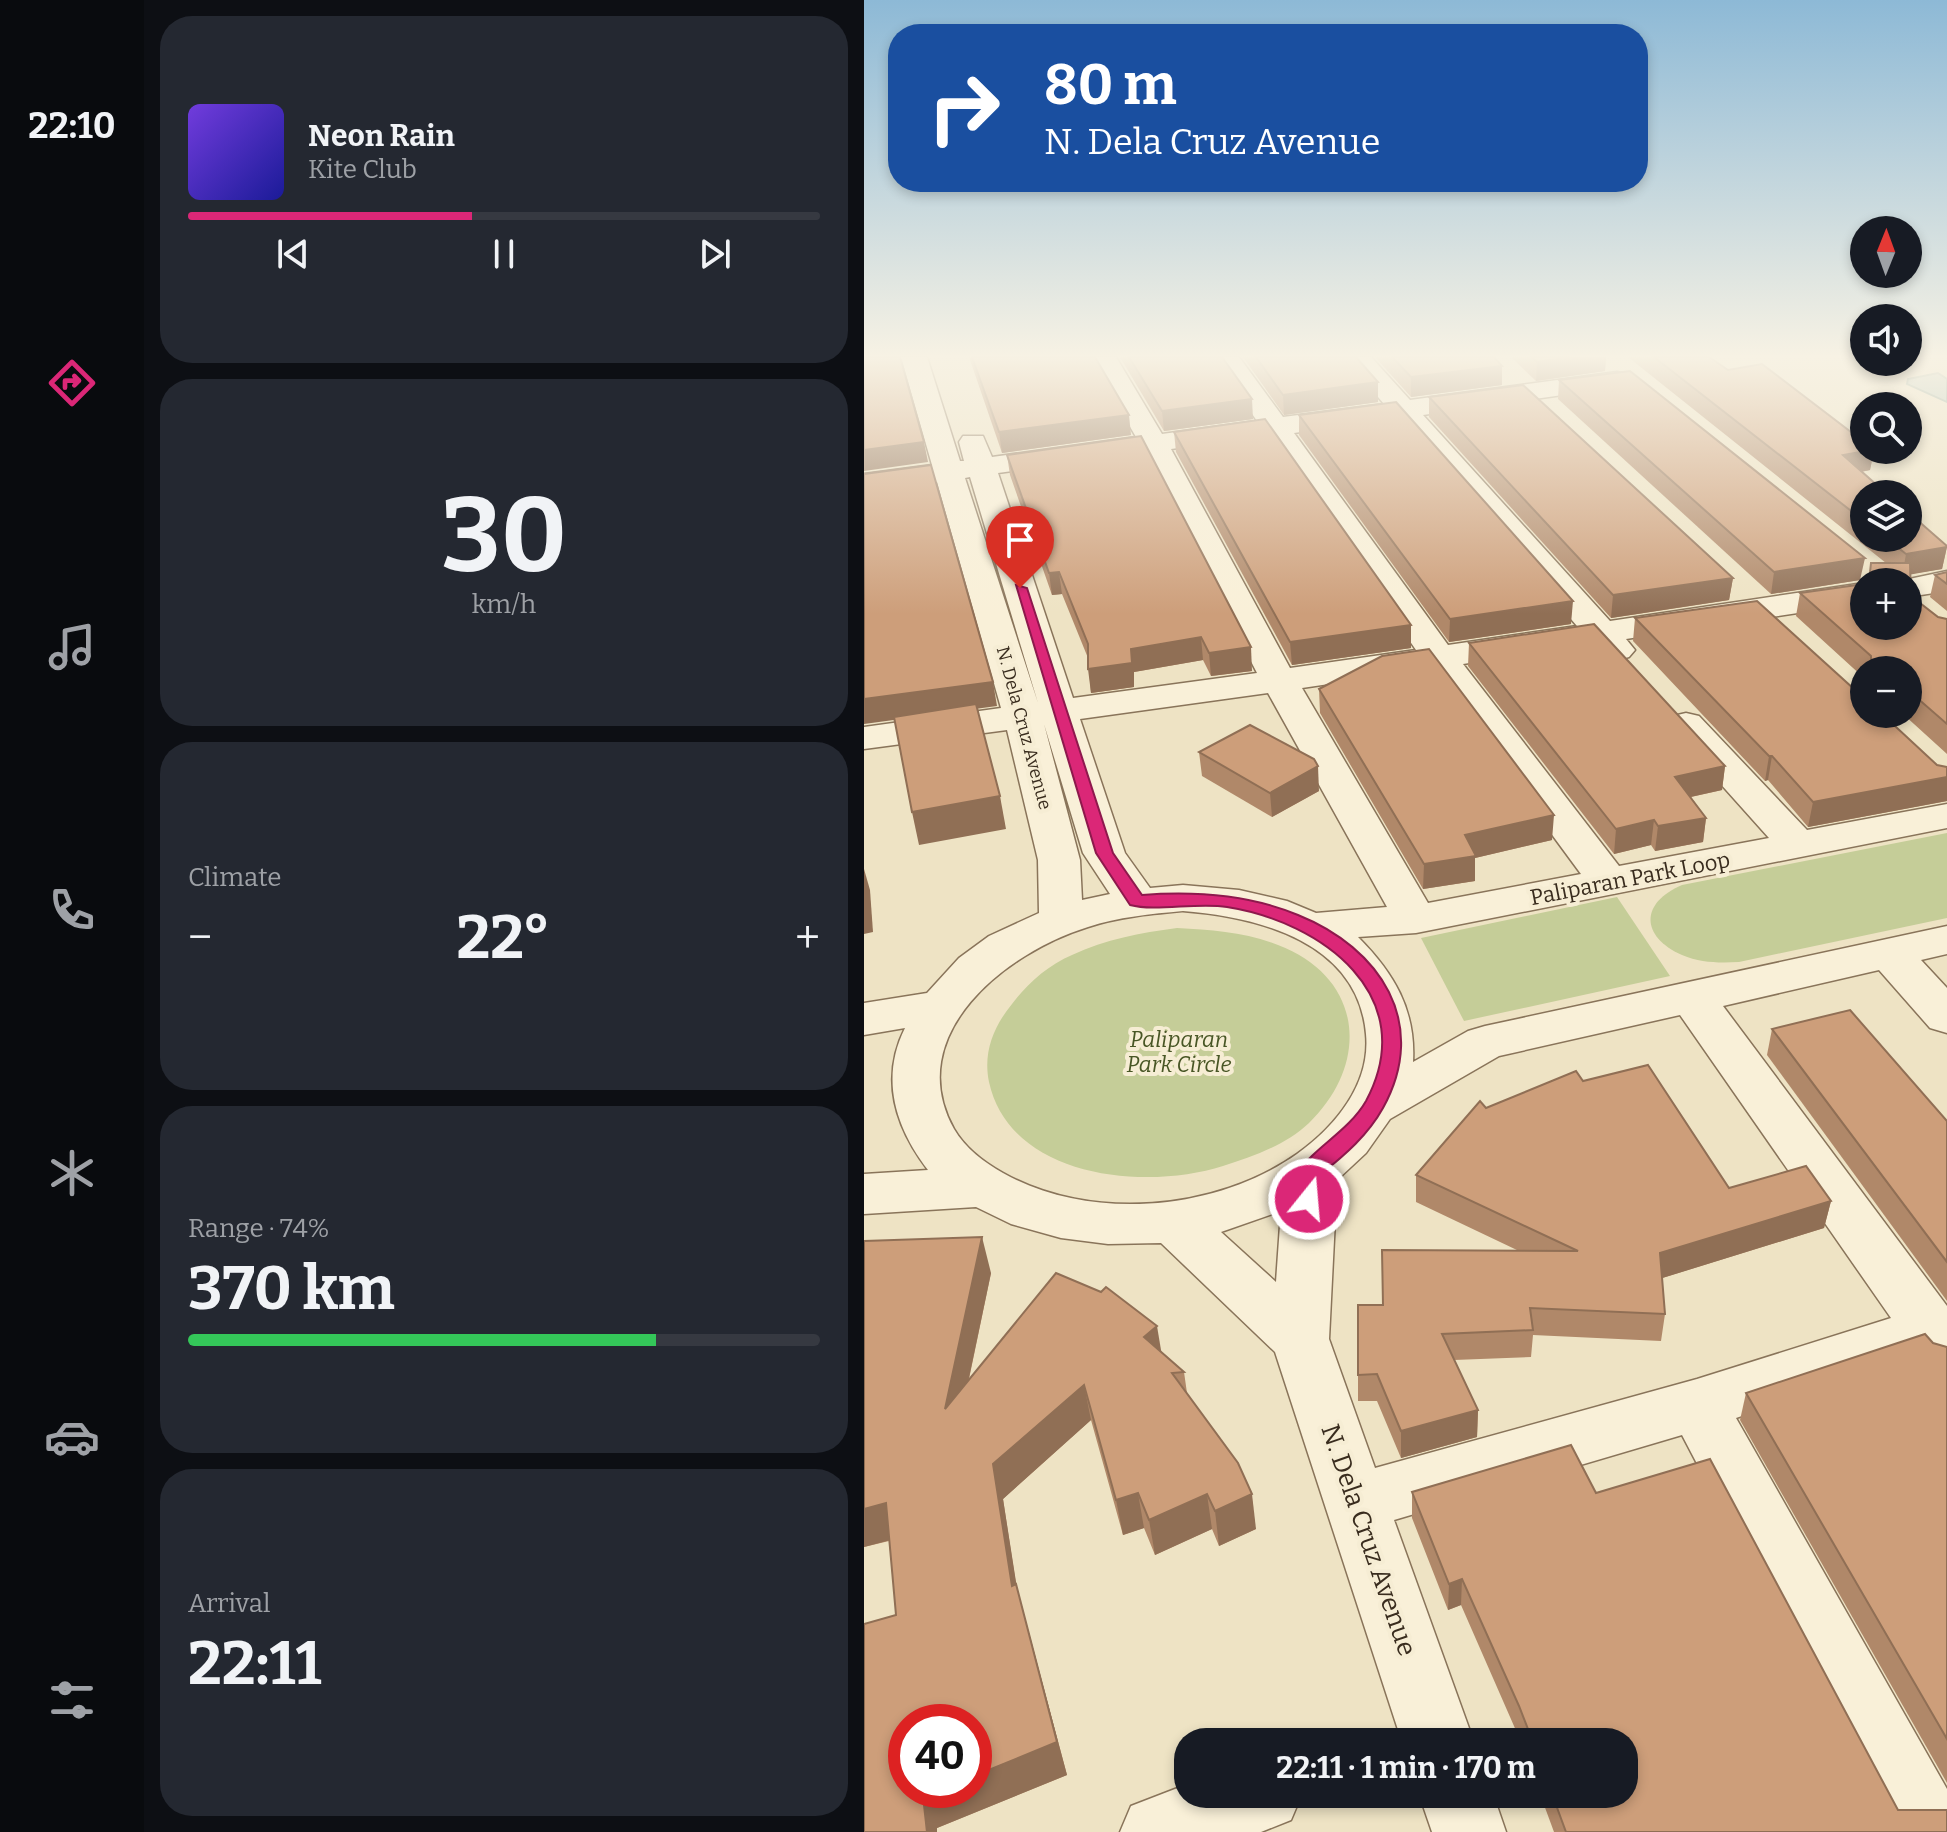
<!DOCTYPE html>
<html lang="en">
<head>
<meta charset="utf-8">
<style>
	:root { --surface:#171b24; --page:#242831; --text:#f1f3f6; --muted:#9ea1a6; --line:#363941; --accent:#db2777 }
	body { margin:0; font-family:Bitter,serif; background:var(--page); color:var(--text); height:100vh; display:flex; flex-direction:column; font-size:30px; white-space:nowrap }
	* { box-sizing:border-box; margin:0 }
	p { font-size:26px; color:var(--muted) }
	.icon { flex:none; width:44px; height:44px; fill:none; stroke:currentColor; stroke-width:2; stroke-linecap:round; stroke-linejoin:round }
	.map { position:relative; flex:1; overflow:hidden }
	.sheet { display:flex; flex-direction:column; gap:16px; padding:16px; background:#0d0f14; width:720px }
	.sheet>* { flex:none }
	.banner { position:absolute; left:24px; top:24px; width:760px; height:168px; border-radius:32px; box-shadow:0 4px 12px #0003; background:#1a4fa0; color:#fff; overflow:hidden }
	.needle { width:52px; rotate:1deg }
	.tools { position:absolute; left:986px; top:216px; display:grid; gap:16px }
	.tools a { display:grid; place-items:center; width:72px; height:72px; border-radius:50%; background:var(--surface); box-shadow:0 4px 12px #0003; font-size:40px }
	.speed { position:absolute; left:24px; top:1704px; display:flex; gap:16px; font-size:40px; font-weight:700; text-align:center }
	.speed>* { display:grid; place-content:center; width:104px; height:104px; border-radius:50%; background:var(--surface); box-shadow:0 4px 12px #0003; line-height:1 }
	.speed .limit { border:12px solid #d22; background:#fff; color:#111 }
	.pin { position:absolute; display:grid; place-items:center; width:68px; height:68px; color:#fff; margin:-82px -34px; border-radius:50% 50% 50% 0; rotate:-45deg; box-shadow:0 0 8px #0007 }
	.pin .icon { rotate:45deg }
	.me { position:absolute; width:88px; margin:-44px; rotate:17deg; stroke-linejoin:round; filter:drop-shadow(0 0 6px #0008) }
	.turn { display:flex; align-items:center; gap:28px; height:168px; padding:0 24px; font-size:36px }
	.turn .icon { width:104px; height:104px; stroke-width:2.5 }
	.turn b { display:block; font-size:56px; line-height:68px }
	.big { font-size:60px; font-weight:700; line-height:1.1 }
	.sheet .widget { flex:1; display:flex; flex-direction:column; justify-content:center; gap:12px; min-width:0; padding:0 28px; border-radius:32px; background:var(--page) }
	.sheet .dial { align-items:center; gap:0 }
	.dial b { font-size:104px; line-height:1 }
	.song { display:flex; align-items:center; gap:24px }
	.cover { width:96px; height:96px; border-radius:12px; background:linear-gradient(135deg,hsl(260 70% 55%),hsl(240 70% 35%)) }
	.played { height:8px; border-radius:4px; background:linear-gradient(90deg,var(--accent) 45%,var(--line) 45%) }
	.keys { display:flex; justify-content:space-around; direction:ltr }
	.heat { display:flex; justify-content:space-between; align-items:center; font-size:44px; direction:ltr }
	.charge { height:12px; border-radius:6px; background:linear-gradient(90deg,#34c759 74%,var(--line) 0) }
	.trip { position:absolute; left:310px; top:1728px; width:464px; height:80px; border-radius:32px; background:var(--surface); box-shadow:0 4px 12px #0003; font-weight:700; line-height:80px; text-align:center }
	main { display:flex; flex:1; min-height:0 }
	.tabs { display:flex; flex-direction:column; width:144px; justify-content:space-around; align-items:center; background:#090b0e; color:var(--muted) }
	.tabs .icon { width:56px; height:56px }
	.tabs .current { color:var(--accent) }
	.tabs b { font-size:36px; color:var(--text) }
	.map>svg:first-child { display:block }
</style>
</head>
<body>
<main>
<nav class="tabs">
<b>22:10</b>
<svg class="icon current" aria-label="directions" viewBox="0 0 24 24"><path d="M12 3l9 9-9 9-9-9zM9 14v-3h6M13 9l2 2-2 2"/></svg>
<svg class="icon" aria-label="music" viewBox="0 0 24 24"><path d="M9 18V5l10-2v13"/><circle cx="6" cy="18" r="3"/><circle cx="16" cy="16" r="3"/></svg>
<svg class="icon" aria-label="phone" viewBox="0 0 24 24"><path d="M5 4h4l2 5-3 2q2 4 5 5l2-3 5 2v4C11 20 4 13 5 4z"/></svg>
<svg class="icon" aria-label="climate" viewBox="0 0 24 24"><path d="M12 3v18M4 7l16 10M4 17L20 7"/></svg>
<svg class="icon" aria-label="car" viewBox="0 0 24 24"><path d="M5 17H2v-5l4-1 3-4h7l3 4 3 1v5h-3M9 17h6M6 11h13"/><circle cx="7" cy="17" r="2"/><circle cx="17" cy="17" r="2"/></svg>
<svg class="icon" aria-label="filters" viewBox="0 0 24 24"><path d="M4 7h16M4 17h16"/><circle cx="9" cy="7" r="2"/><circle cx="15" cy="17" r="2"/></svg>
</nav>
<section class="sheet">
<div class="widget">
<div class="song"><i class="cover"></i><div><b>Neon Rain</b><p>Kite Club</p></div></div>
<div class="played"></div>
<div class="keys"><svg class="icon" aria-label="previous" viewBox="0 0 24 24"><path d="M18 5L8 12l10 7zM5 5v14"/></svg><svg class="icon" aria-label="pause" viewBox="0 0 24 24"><path d="M8 5v14M16 5v14"/></svg><svg class="icon" aria-label="next" viewBox="0 0 24 24"><path d="M6 5l10 7-10 7zM19 5v14"/></svg></div>
</div>
<div class="widget dial"><b>30</b><p>km/h</p></div>
<div class="widget"><p>Climate</p>
<div class="heat"><a>−</a><b class="big">22°</b><a>+</a></div>
</div>
<div class="widget"><p>Range · 74%</p><b class="big">370 km</b><div class="charge"></div></div>
<div class="widget"><p>Arrival</p><b class="big">22:11</b></div>
</section>
<div class="map">
<svg width="1083" height="1832" viewBox="0 0 1083 1832">
	<rect width="100%" height="100%" fill="#eee3c4"/>
	<g fill="#c5cd98">
		<path d="M1083 833V918L875 962C855 963 837 963 818 955 776 936 776 903 818 885Z"/>
		<polygon points="753,897 806,976 600,1021 557,938"/>
		<path d="M313 928C348 930 381 932 414 945 499 977 507 1063 445 1123 422 1145 388 1157 359 1166 281 1191 146 1178 125 1082 119 1053 129 1027 148 1004 163 984 184 965 208 955 242 939 276 933 313 928Z"/>
	</g>
	<polygon fill="#a6c1ba" stroke="#6d9088" stroke-width="2" points="1074,373 1083,379 1083,402 1043,384 1044,379"/>
	<g fill="none" stroke-linecap="round" stroke-linejoin="round">
		<g stroke="#89745a" stroke-width="3">
			<g id="minor">
				<path d="M37 357H63L96 461H100L95 442 99 436H119L128 457 272 437 226 357H252L298 434 393 421 349 357H375L419 417 520 404 480 357H507L546 400 753 372 762 374 766 380 762 386 559 415 746 621 1000 583V603L762 639 771 650 765 657C747 662 741 658 729 644L599 664 755 866 905 838 803 724 809 716 822 713 835 716 943 830 1083 804V828L552 933 494 937C530 973 552 1010 549 1062L604 1031 621 1026 1083 926V954L1057 960 1083 988V1033L1066 1028 1015 970 859 1006 1083 1306V1374L1061 1367 1054 1357 872 1418 1083 1789V1832H1026L818 1435 530 1520 610 1742H538L411 1352 297 1243 244 1244 197 1238 147 1224 112 1207 0 1214V1174L64 1170C31 1127 16 1078 41 1028L0 1035V1003L63 993 95 958 125 936 175 913 174 860 143 730 0 749V727L137 708 73 482 0 492V474L68 465ZM533 418 713 626 584 645 430 433ZM404 436 552 650 426 668 307 449ZM280 453 393 673 209 698 134 473ZM106 477 174 703 101 478ZM566 669 717 874 564 903 438 688ZM404 693 523 907 452 913 423 901 375 890 319 885 286 888 261 853 216 719ZM180 724 219 853 246 894 218 900 216 860ZM319 911C395 917 494 942 502 1034 507 1084 471 1127 433 1154 352 1211 226 1222 139 1173 121 1163 101 1148 90 1129 37 1034 143 952 224 927 254 917 287 914 319 911ZM816 1015 1027 1318 833 1379 511 1468 465 1339 473 1180 502 1153 526 1119 635 1056ZM417 1211 412 1282 357 1232Z"/>
				<polygon points="1083,571 1083,591 1044,597 1044,582 1031,582"/>
				<polygon points="324,1784 324,1794 438,1794 427,1820 397,1832 256,1832 267,1806"/>
				<polygon points="555,1794 629,1794 642,1832 568,1832"/>
			</g>
		</g>
		<use href="#minor" fill="#f9f0d8" fill-rule="evenodd"/>
	</g>
	<g fill="#b08869">
		<polygon points="105,357 231,357 267,435 138,453"/>
		<polygon points="256,357 358,357 389,419 300,431"/>
		<polygon points="379,357 492,357 514,382 514,402 420,415"/>
		<polygon points="511,357 630,357 638,366 638,385 547,397"/>
		<polygon points="647,357 742,357 741,371 672,381"/>
		<polygon points="764,357 845,357 864,370 1010,450 1006,470 997,472 1000,494 1000,538 1044,538 1083,546 1078,569 1046,574 1047,596 1074,617 1083,619 1083,754 1039,714 1044,714 1044,670 1000,670 1000,678 932,616 936,593 1044,582 1004,582 1007,563 1022,563"/>
		<polygon points="695,380 996,580 907,594 694,399"/>
		<polygon points="565,397 869,578 865,600 747,618 565,417"/>
		<polygon points="435,415 707,624 585,642 435,435"/>
		<polygon points="310,432 547,625 547,648 428,665 312,452"/>
		<polygon points="143,455 388,671 347,676 339,660 270,672 270,687 227,693 224,658 198,594 188,595 146,475"/>
		<polygon points="1083,572 1083,611 1066,597 1071,575"/>
		<polygon points="771,618 990,689 1000,714 1073,765 1083,767 1083,801 944,827 904,780 901,781 769,641"/>
		<polygon points="605,643 861,766 858,790 827,797 842,818 839,842 791,851 787,845 750,854 604,666"/>
		<polygon points="455,689 688,840 611,858 611,881 559,889 456,713"/>
		<polygon points="335,752 455,791 408,817 338,776"/>
		<polygon points="908,1029 1083,1121 1083,1301 903,1055"/>
		<polygon points="719,1081 865,1188 967,1201 960,1228 798,1278 801,1314 797,1341 669,1335 667,1357 590,1360 614,1410 613,1437 537,1458 513,1401 494,1401 494,1375 519,1305 655,1251 552,1202 552,1175 622,1108"/>
		<polygon points="0,1241 127,1273 105,1379 297,1352 320,1372 323,1393 392,1529 355,1546 348,1529 291,1555 280,1528 259,1535 227,1420 139,1499 152,1584 203,1775 73,1828 32,1615 25,1541 0,1547"/>
		<polygon points="1069,1343 1083,1347 1083,1783 876,1420 882,1393"/>
		<polygon points="548,1492 732,1493 1034,1810 1083,1832 690,1832 676,1794 760,1794 760,1742 657,1742 597,1605 584,1610 548,1518"/>
	</g>
	<g fill="#906f55">
		<polygon points="705,357 742,357 741,371 672,381 673,362"/>
		<polygon points="638,366 638,385 547,397 547,377"/>
		<polygon points="514,382 514,402 420,415 419,395"/>
		<polygon points="388,399 389,419 300,431 298,411"/>
		<polygon points="265,415 267,435 138,453 135,432"/>
		<polygon points="60,442 64,462 0,471 0,450"/>
		<polygon points="1010,450 1006,470 975,476 979,455"/>
		<polygon points="1083,547 1078,569 1038,576 1042,554"/>
		<polygon points="1001,558 996,580 907,594 910,572"/>
		<polygon points="195,572 198,594 188,595 185,573"/>
		<polygon points="869,578 865,600 747,618 749,595"/>
		<polygon points="709,601 707,624 585,642 586,619"/>
		<polygon points="547,625 547,648 428,665 426,642"/>
		<polygon points="337,637 339,660 270,672 270,687 227,693 224,669 267,649"/>
		<polygon points="387,647 388,671 347,676 345,653"/>
		<polygon points="129,682 133,706 0,724 0,699"/>
		<polygon points="905,756 908,756 904,780 901,781"/>
		<polygon points="454,766 455,791 408,817 406,793"/>
		<polygon points="861,766 858,790 808,801 811,777"/>
		<polygon points="1083,777 1083,801 944,827 949,802"/>
		<polygon points="136,796 142,829 55,845 48,812"/>
		<polygon points="690,815 688,840 611,858 611,881 559,889 560,864 601,835"/>
		<polygon points="842,818 839,842 791,851 794,826"/>
		<polygon points="790,820 787,845 750,854 752,829"/>
		<polygon points="0,869 6,890 9,932 0,934"/>
		<polygon points="967,1201 960,1228 792,1280 796,1253"/>
		<polygon points="118,1237 127,1273 91,1444 81,1409"/>
		<polygon points="293,1326 299,1362 280,1337"/>
		<polygon points="220,1385 227,1420 139,1499 158,1620 148,1586 129,1464"/>
		<polygon points="614,1410 613,1437 537,1458 537,1431"/>
		<polygon points="274,1493 280,1528 259,1535 252,1500"/>
		<polygon points="343,1494 348,1529 291,1555 285,1520"/>
		<polygon points="388,1494 392,1529 355,1546 351,1511"/>
		<polygon points="22,1503 34,1538 0,1547 0,1509"/>
		<polygon points="598,1579 597,1605 584,1610 585,1584"/>
		<polygon points="152,1584 203,1775 73,1828 73,1832 63,1832 59,1796 75,1790 110,1790 110,1776"/>
	</g>
	<g fill="#cd9e7a" stroke="#906f55" stroke-width="2">
		<polygon points="0,357 36,357 60,442 0,450"/>
		<polygon points="108,357 231,357 265,415 135,432"/>
		<polygon points="265,357 358,357 388,399 298,411"/>
		<polygon points="392,357 492,357 514,382 419,395"/>
		<polygon points="528,357 630,357 638,366 547,377"/>
		<polygon points="668,357 705,357 673,362"/>
		<polygon points="790,357 845,357 864,370 898,364 1000,442 1000,450 1007,450 979,455 1023,494 1000,494 1000,521"/>
		<polygon points="766,371 1001,558 910,572 695,380"/>
		<polygon points="659,385 869,578 749,595 565,397"/>
		<polygon points="532,402 709,601 586,619 435,415"/>
		<polygon points="401,419 547,625 426,642 310,432"/>
		<polygon points="277,436 387,647 345,653 337,637 267,649 268,663 224,669 224,644 195,572 185,573 143,455"/>
		<polygon points="67,465 129,682 0,699 0,474"/>
		<polygon points="1044,512 1083,546 1083,547 1042,554 1022,538 1044,538"/>
		<polygon points="1007,563 1046,563 1047,596 1074,617 1083,619 1083,724 1044,690 1044,670 1007,670 1007,656 936,593 1000,584 1000,626 1044,626 1044,582 1005,582"/>
		<polygon points="1083,572 1083,584 1071,575"/>
		<polygon points="893,601 990,689 999,691 1000,694 1000,714 1018,714 1073,765 1083,767 1083,777 949,802 908,756 905,756 771,618"/>
		<polygon points="730,624 861,766 811,777 842,818 794,826 790,820 752,829 605,643"/>
		<polygon points="565,649 690,815 601,835 612,856 560,864 455,689 518,656"/>
		<polygon points="112,704 136,796 48,812 30,717"/>
		<polygon points="386,725 450,759 454,766 406,793 335,752"/>
		<polygon points="986,1010 1083,1121 1083,1262 908,1029"/>
		<polygon points="784,1065 865,1188 942,1166 967,1201 796,1253 801,1314 666,1308 669,1330 578,1334 614,1410 537,1431 513,1374 494,1375 494,1305 519,1305 518,1250 714,1251 552,1175 616,1101 622,1108 712,1071 719,1081"/>
		<polygon points="118,1237 81,1409 192,1273 237,1292 242,1287 293,1326 280,1337 320,1372 308,1373 374,1463 388,1494 351,1511 343,1494 285,1520 274,1493 252,1500 220,1385 129,1464 148,1586 152,1584 193,1742 110,1776 110,1722 42,1722 42,1790 75,1790 59,1796 63,1832 0,1832 0,1624 32,1615 22,1503 0,1509 0,1241"/>
		<polygon points="1061,1334 1069,1343 1083,1347 1083,1739 882,1393"/>
		<polygon points="707,1445 732,1493 846,1459 1034,1810 1083,1810 1083,1832 702,1832 688,1794 760,1794 760,1742 669,1742 655,1706 598,1579 585,1584 548,1492"/>
	</g>
	<linearGradient id="sky" x2="0" y2="1"><stop stop-color="#8db9d6"/><stop offset="0.58" stop-color="#f7f2e4"/><stop offset="1" stop-color="#f7f2e4" stop-opacity="0"/></linearGradient>
	<rect width="1083" height="614" fill="url(#sky)"/>
	<path fill="#db2777" stroke="#8e194d" stroke-width="2" d="M152 585 163 588 249 853 278 895C330 891 384 894 434 915 516 948 566 1023 519 1108 504 1135 481 1155 457 1174L453 1205H437L434 1199 436 1171C448 1149 485 1131 502 1101 558 996 458 922 363 907 333 902 292 912 266 905L232 853Z"/>
	<g text-anchor="middle" stroke-width="8" stroke-linejoin="round" paint-order="stroke">
		<g font-size="18" fill="#392c1e" stroke="#f6edd4">
			<text transform="translate(160 728) rotate(75)" y="6">N. Dela Cruz Avenue</text>
		</g>
		<g font-size="22" fill="#392c1e" stroke="#f6edd4">
			<text transform="translate(766 878) rotate(-11)" y="8">Paliparan Park Loop</text>
		</g>
		<g font-size="22" font-style="italic" fill="#485625" stroke="#f6edd4">
			<text x="315" y="1047">Paliparan<tspan x="315" dy="25">Park Circle</tspan></text>
		</g>
		<g font-size="26" fill="#392c1e" stroke="#f6edd4">
			<text transform="translate(505 1540) rotate(71)" y="9">N. Dela Cruz Avenue</text>
		</g>
	</g>
</svg>
<div class="tools">
<a><svg class="needle" viewBox="-14 -14 28 28"><path d="M0-13l5 13h-10z" fill="#e53935"/><path d="M0 13l5-13h-10z" fill="#9ea1a6"/></svg></a>
<a><svg class="icon" aria-label="sound" viewBox="0 0 24 24"><path d="M4 9h4l5-4v14l-5-4H4zM17 9q2 3 0 6"/></svg></a>
<a><svg class="icon" aria-label="search" viewBox="0 0 24 24"><circle cx="10" cy="10" r="6"/><path d="M15 15l6 6"/></svg></a>
<a><svg class="icon" aria-label="layers" viewBox="0 0 24 24"><path d="M12 4l9 5-9 5-9-5zM3 14l9 5 9-5"/></svg></a>
<a>+</a>
<a>−</a>
</div>
<div class="speed"><div class="limit">40</div></div>
<div class="pin" style="left:156px;top:588px;background:#d93025"><svg class="icon" aria-label="arrive" viewBox="0 0 24 24"><path d="M6 21V4h12l-3 4 3 4H6"/></svg></div>
<svg class="me" style="left:445px;top:1199px" viewBox="-20 -20 40 40"><circle r="17" fill="#db2777" stroke="#fff" stroke-width="3"/><path d="M0-11L8 9 0 5-8 9z" fill="#fff"/></svg>
<div class="trip">22:11 · 1 min · 170 m</div>
<div class="banner">
<div class="turn"><svg class="icon" aria-label="right" viewBox="0 0 24 24"><path d="M7 20v-9h11M14 6l5 5-5 5"/></svg><div><b>80 m</b>N. Dela Cruz Avenue</div></div>
</div>
</div>
</main>
</body>
</html>
